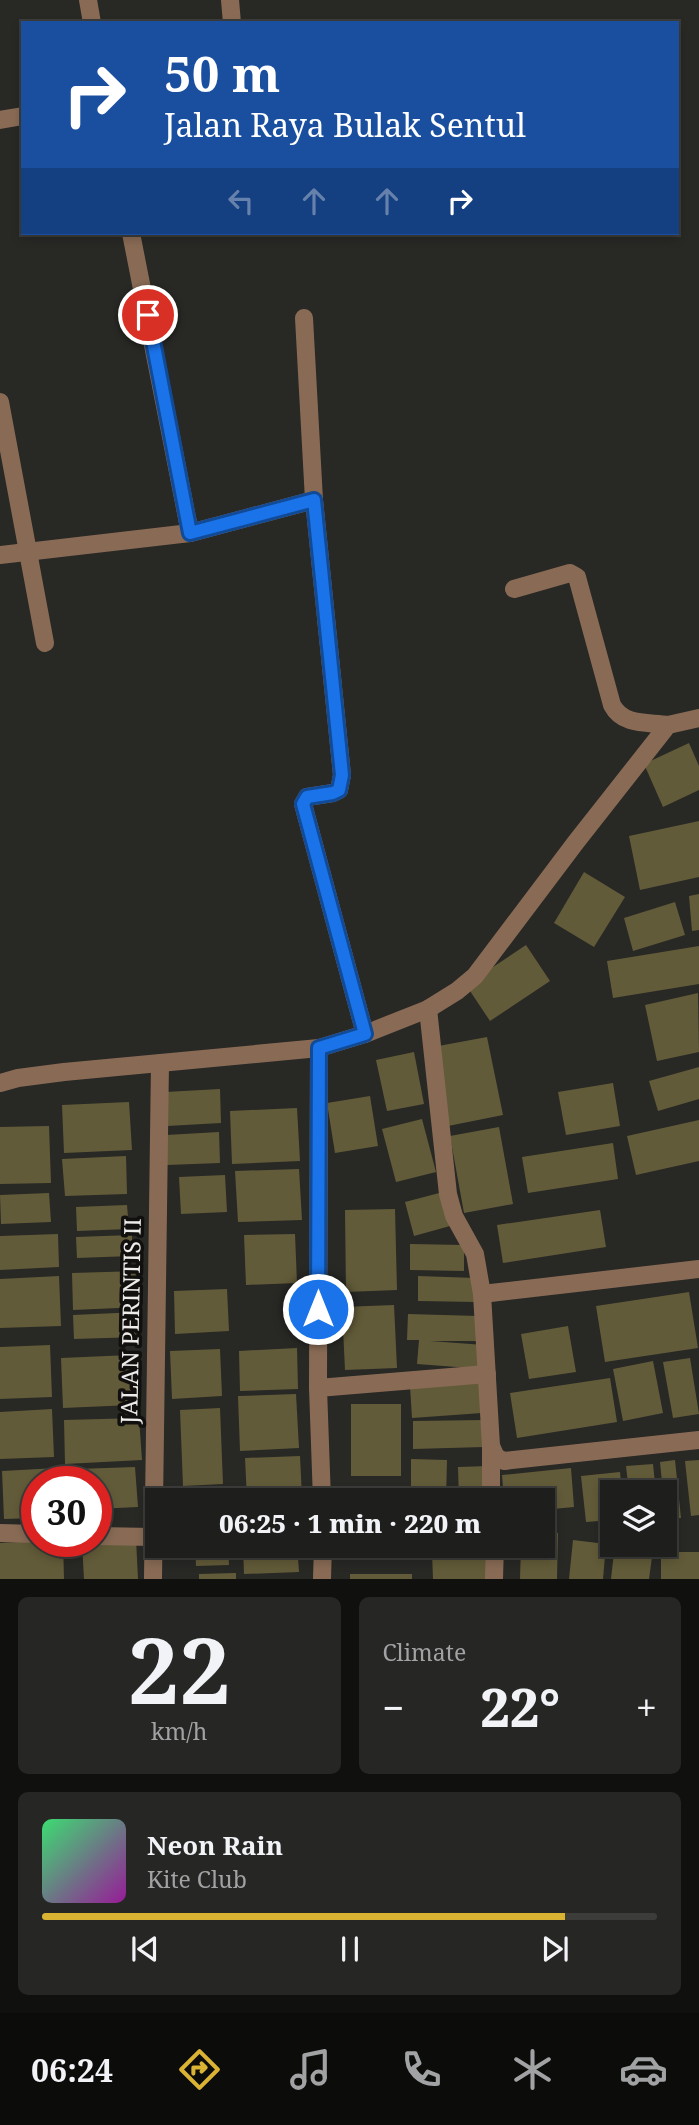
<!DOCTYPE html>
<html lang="en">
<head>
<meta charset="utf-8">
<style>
	:root { --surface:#1e1e1c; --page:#262725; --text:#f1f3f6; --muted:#a1a2a3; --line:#3c3c3b; --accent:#dab333 }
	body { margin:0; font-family:"Noto Serif",serif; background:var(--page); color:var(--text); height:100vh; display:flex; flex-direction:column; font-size:26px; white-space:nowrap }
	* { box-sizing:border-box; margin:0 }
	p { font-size:23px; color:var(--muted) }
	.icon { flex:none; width:38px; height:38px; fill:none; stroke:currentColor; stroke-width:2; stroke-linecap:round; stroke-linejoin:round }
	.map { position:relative; height:1579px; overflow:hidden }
	.side { display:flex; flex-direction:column; gap:18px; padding:18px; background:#10100f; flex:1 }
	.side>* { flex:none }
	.hud { position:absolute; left:21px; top:21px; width:658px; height:214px; border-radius:0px; box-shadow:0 4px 10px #0003,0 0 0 2px var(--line); background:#1a4fa0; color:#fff; overflow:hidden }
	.controls { position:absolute; left:600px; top:1480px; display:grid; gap:14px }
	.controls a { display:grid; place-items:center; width:77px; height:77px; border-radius:0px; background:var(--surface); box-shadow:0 4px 10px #0003,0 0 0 2px var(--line); font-size:35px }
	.speed { position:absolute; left:21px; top:1466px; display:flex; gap:14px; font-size:35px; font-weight:700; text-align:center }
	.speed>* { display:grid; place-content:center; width:91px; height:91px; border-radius:50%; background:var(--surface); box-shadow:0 4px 10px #0003,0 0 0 2px var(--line); line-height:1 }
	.speed .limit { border:10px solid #d22; background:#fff; color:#111 }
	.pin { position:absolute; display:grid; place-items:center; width:60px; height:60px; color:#fff; margin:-30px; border:4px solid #fff; border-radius:50%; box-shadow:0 2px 7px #0007 }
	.me { position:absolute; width:77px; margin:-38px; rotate:0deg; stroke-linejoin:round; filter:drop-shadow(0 0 5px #0008) }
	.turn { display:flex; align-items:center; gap:24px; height:147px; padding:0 28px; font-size:32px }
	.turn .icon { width:91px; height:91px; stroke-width:2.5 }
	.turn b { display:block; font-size:49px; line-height:60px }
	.lanes { display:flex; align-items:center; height:66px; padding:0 28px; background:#0003; justify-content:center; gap:35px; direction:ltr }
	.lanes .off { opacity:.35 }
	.big { font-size:52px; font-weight:800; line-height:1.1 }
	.side .widget { flex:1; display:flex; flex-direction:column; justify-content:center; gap:10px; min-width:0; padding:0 24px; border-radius:10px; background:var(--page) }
	.side .dial { align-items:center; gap:0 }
	.dial b { font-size:91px; line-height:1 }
	.song { display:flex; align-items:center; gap:21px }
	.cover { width:84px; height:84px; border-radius:10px; background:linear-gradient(135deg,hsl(140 70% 55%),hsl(300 70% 35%)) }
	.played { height:7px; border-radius:4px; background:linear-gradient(90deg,var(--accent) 85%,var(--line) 85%) }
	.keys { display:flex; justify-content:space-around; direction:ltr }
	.heat { display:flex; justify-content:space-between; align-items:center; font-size:38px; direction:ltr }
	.side .tiles { flex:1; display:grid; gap:18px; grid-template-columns:1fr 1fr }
	.widget:last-child { grid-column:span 2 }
	.trip { position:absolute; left:145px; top:1488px; width:410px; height:70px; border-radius:0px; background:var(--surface); box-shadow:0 4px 10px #0003,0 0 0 2px var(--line); font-weight:800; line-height:70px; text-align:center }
	.tab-bar { display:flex; height:112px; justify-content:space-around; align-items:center; background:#0c0c0b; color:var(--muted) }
	.tab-bar .icon { width:49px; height:49px }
	.tab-bar .active { color:var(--accent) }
	.tab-bar b { font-size:32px; color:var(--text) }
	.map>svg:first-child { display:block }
</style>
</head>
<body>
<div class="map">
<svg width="699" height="1579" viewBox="0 0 699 1579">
	<rect width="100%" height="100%" fill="#282825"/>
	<g fill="#625b39">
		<polygon points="689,743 699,766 699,790 663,807 644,764"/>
		<polygon points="699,821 699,877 640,890 629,836"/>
		<polygon points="584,872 625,897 594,947 554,923"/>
		<polygon points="699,894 699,930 692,931 689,896"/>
		<polygon points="675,902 685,935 633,951 624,918"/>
		<polygon points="526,945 550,981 490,1021 466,985"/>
		<polygon points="699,946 699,984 613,998 607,961"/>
		<polygon points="698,993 699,1052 657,1061 645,1005"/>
		<polygon points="487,1037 503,1115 448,1126 433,1047"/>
		<polygon points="414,1052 424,1104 387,1111 376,1060"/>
		<polygon points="699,1067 699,1099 658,1111 649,1081"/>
		<polygon points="613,1083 620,1126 566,1135 558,1092"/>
		<polygon points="220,1089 221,1123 167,1126 165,1092"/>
		<polygon points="370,1096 378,1146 335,1153 327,1103"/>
		<polygon points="129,1102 132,1150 64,1153 62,1105"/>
		<polygon points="297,1108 300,1161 232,1164 230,1111"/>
		<polygon points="422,1119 436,1172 396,1182 382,1129"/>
		<polygon points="699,1120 699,1161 636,1175 627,1136"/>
		<polygon points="49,1126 51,1183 0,1184 0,1127"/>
		<polygon points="499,1127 513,1204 464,1213 450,1136"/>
		<polygon points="219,1132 220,1163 167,1165 166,1135"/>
		<polygon points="613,1143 618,1179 528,1193 522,1157"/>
		<polygon points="126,1156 127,1194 65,1196 62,1159"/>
		<polygon points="299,1169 302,1220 238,1222 235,1171"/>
		<polygon points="225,1175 227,1212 181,1214 179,1177"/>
		<polygon points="443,1192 450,1226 414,1236 405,1202"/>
		<polygon points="49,1193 51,1222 1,1224 0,1195"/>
		<polygon points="127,1205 129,1229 77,1231 76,1207"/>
		<polygon points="395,1209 397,1290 346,1292 345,1210"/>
		<polygon points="600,1210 606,1247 503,1263 497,1225"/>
		<polygon points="58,1234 59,1267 0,1270 0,1236"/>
		<polygon points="295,1234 297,1283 246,1285 244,1235"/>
		<polygon points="132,1235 132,1256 77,1258 76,1237"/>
		<polygon points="410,1244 464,1245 464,1271 410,1270"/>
		<polygon points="139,1271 141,1307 73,1310 72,1273"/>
		<polygon points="59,1276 61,1326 0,1328 0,1279"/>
		<polygon points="418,1276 476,1278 476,1302 418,1301"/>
		<polygon points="227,1289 229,1331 175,1334 174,1291"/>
		<polygon points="689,1292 698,1348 605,1362 596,1306"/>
		<polygon points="394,1305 397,1368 345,1370 342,1307"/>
		<polygon points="139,1312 139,1337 74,1339 73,1315"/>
		<polygon points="408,1314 478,1316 477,1341 430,1341 484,1345 483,1369 417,1364 419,1340 407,1340"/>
		<polygon points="568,1326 576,1372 529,1379 521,1334"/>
		<polygon points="50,1345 52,1397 0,1399 0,1347"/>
		<polygon points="297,1348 298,1389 240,1391 239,1351"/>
		<polygon points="220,1349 222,1396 172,1399 170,1351"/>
		<polygon points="130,1355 132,1405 63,1408 61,1358"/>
		<polygon points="690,1358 699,1414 673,1418 663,1362"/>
		<polygon points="653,1361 663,1413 623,1421 613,1369"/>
		<polygon points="610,1378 617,1422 517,1438 510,1393"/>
		<polygon points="480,1381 482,1413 412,1418 410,1386"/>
		<polygon points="296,1394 299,1448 240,1451 238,1396"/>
		<rect x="351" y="1404" width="50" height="72"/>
		<polygon points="220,1408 223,1484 183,1486 180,1410"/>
		<polygon points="52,1409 54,1457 0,1459 0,1412"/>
		<polygon points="139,1418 142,1460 65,1464 64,1420"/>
		<polygon points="484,1420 485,1447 413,1449 413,1421"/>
		<polygon points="300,1456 302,1497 247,1499 245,1458"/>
		<polygon points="411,1459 447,1460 446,1500 411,1500"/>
		<polygon points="675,1460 681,1518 665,1519 665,1493 663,1493 660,1462"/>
		<polygon points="699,1460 699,1515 691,1516 685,1461"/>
		<polygon points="653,1464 656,1493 629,1493 626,1466"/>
		<polygon points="489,1466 490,1500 459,1500 458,1467"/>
		<polygon points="135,1467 138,1507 96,1509 96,1482 78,1482 77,1469"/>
		<polygon points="57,1468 58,1482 37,1482 37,1518 4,1519 2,1471"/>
		<polygon points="571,1468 574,1507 542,1510 542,1500 504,1500 502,1475"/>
		<polygon points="620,1472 622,1493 612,1493 612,1520 586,1522 581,1476"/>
		<polygon points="542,1532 558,1533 557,1579 520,1579 521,1545 542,1545"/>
		<polygon points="136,1539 138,1579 84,1579 82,1542"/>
		<polygon points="573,1540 606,1544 603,1579 569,1579"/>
		<polygon points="37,1541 63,1542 64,1579 0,1579 0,1543"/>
		<polygon points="195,1545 228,1545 229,1565 196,1566"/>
		<polygon points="243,1545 297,1545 299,1572 244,1574"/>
		<polygon points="487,1549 489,1579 433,1579 432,1552"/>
		<polygon points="614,1552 652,1557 649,1579 611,1579"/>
		<rect x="661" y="1552" width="38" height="27"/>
		<polygon points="236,1573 236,1579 199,1579 199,1574"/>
		<rect x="350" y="1574" width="62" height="5"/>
	</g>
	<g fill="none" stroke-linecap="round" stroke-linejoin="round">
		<g stroke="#896b55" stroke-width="18">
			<polyline points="88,0 92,23"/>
			<polyline points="230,0 232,23"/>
			<polyline points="0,120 23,116"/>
			<polyline points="131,233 190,533"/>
			<polyline points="304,318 314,500 342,775 339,790 333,793 307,797 303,804 365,1034"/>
			<polyline points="0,402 45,643"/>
			<polyline points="0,555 190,533 314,500"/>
			<path d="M514 589 570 573 577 577 612 705C623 726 647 722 668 725"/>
			<polyline points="428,1009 448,1194 454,1216 475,1254 482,1294 491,1446 491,1500"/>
			<polyline points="319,1048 318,1388 322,1500"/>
			<polyline points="0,1083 18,1078 64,1072 319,1048 365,1034 428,1009 457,991 475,976 576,842 668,725 699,718"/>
			<polyline points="482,1294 699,1269"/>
			<polyline points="318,1388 487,1374"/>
			<polyline points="491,1446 496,1457 504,1461 699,1440"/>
			<polyline points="0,1533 37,1534"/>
			<polyline points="96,1536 153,1537"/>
			<polyline points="153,1579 160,1063"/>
			<polyline points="322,1579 323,1545"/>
			<polyline points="494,1579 495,1545"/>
		</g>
	</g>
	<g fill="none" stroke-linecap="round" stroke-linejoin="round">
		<g stroke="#114b97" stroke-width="18">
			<polyline id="route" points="148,315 190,533 314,500 342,775 339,790 333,793 307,797 303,804 365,1034 319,1048 318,1309"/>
		</g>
		<use href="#route" stroke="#1a73e8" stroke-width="12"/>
	</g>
	<g text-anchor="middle" stroke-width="7" stroke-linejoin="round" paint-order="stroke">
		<g font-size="23" fill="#edeceb" stroke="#11100f">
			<text transform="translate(131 1321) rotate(-89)" y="8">JALAN PERINTIS II</text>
		</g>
	</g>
</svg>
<div class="controls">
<a><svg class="icon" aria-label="layers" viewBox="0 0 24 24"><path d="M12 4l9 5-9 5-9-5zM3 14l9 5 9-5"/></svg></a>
</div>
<div class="speed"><div class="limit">30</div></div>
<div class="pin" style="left:148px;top:315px;background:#d93025"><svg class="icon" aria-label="arrive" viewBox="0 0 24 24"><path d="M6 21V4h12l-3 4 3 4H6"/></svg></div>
<svg class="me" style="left:318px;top:1309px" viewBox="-20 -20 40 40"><circle r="17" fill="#1a73e8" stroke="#fff" stroke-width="3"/><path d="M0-11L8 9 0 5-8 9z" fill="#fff"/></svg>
<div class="trip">06:25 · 1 min · 220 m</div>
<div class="hud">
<div class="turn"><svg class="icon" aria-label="right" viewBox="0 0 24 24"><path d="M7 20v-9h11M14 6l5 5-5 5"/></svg><div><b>50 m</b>Jalan Raya Bulak Sentul</div></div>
<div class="lanes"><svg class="icon off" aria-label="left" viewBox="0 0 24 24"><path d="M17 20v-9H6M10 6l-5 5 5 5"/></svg><svg class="icon off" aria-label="ahead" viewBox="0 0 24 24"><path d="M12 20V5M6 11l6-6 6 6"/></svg><svg class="icon off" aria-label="ahead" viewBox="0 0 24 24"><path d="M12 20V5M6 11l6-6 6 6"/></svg><svg class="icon" aria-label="right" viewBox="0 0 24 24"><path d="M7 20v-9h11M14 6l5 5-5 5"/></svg></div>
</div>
</div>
<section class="side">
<div class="tiles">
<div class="widget dial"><b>22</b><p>km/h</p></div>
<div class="widget"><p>Climate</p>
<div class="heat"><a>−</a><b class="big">22°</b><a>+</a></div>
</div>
<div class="widget">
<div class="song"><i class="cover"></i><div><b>Neon Rain</b><p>Kite Club</p></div></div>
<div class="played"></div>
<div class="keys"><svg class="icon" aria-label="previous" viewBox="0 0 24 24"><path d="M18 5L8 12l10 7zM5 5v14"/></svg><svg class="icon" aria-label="pause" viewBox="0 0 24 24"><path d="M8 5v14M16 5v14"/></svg><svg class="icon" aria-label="next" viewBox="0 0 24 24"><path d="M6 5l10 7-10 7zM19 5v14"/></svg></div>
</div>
</div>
</section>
<nav class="tab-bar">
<b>06:24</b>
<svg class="icon active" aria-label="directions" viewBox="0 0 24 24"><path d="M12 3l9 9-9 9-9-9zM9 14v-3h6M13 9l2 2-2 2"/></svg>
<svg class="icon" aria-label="music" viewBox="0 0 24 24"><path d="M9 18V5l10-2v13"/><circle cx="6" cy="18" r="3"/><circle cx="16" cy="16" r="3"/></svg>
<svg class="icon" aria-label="phone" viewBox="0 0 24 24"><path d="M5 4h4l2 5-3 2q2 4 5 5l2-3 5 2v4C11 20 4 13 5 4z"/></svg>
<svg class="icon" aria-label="climate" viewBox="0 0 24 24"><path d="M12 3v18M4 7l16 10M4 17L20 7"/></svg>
<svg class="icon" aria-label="car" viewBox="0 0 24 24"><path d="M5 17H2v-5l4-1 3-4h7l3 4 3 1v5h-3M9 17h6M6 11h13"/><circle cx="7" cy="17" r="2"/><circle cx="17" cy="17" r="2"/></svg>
</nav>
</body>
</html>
